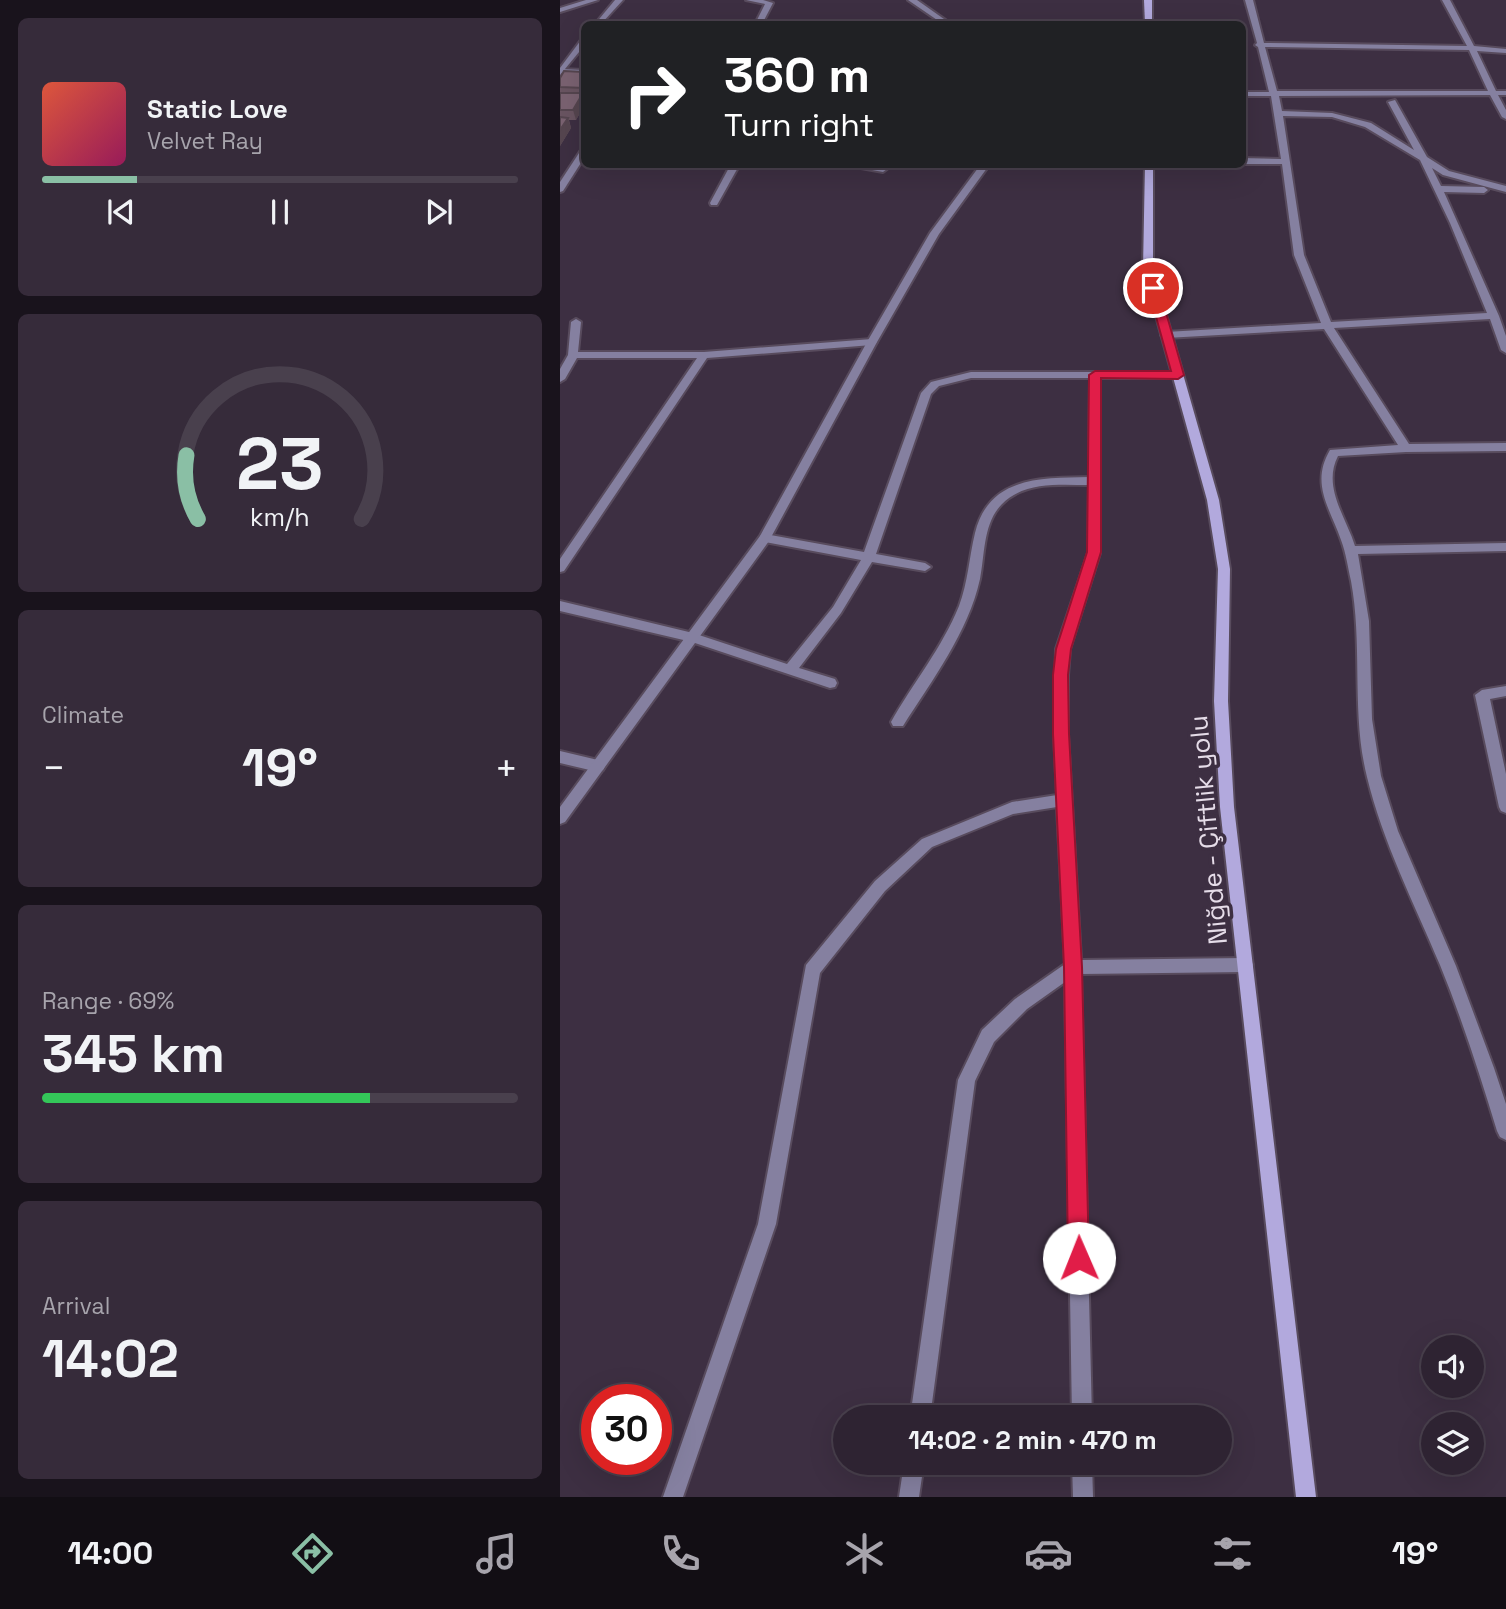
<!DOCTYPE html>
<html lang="en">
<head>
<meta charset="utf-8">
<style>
	:root { --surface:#2e2332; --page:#362b3a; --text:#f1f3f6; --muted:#a7a4ac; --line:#49404d; --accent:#8abfa5 }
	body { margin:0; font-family:"Space Grotesk",sans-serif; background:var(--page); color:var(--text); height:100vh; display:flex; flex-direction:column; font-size:26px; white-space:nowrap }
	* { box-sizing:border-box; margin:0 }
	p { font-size:23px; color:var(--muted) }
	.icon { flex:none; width:38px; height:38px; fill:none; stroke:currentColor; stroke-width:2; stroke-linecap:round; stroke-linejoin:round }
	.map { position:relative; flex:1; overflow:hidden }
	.side { display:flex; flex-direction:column; gap:18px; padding:18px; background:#19131c; width:560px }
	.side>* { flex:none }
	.top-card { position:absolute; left:21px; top:21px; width:665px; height:147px; border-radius:10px; box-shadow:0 7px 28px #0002,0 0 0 2px var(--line); background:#202124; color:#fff; overflow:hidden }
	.buttons { position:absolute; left:861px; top:1335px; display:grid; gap:14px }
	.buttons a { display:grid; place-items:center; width:63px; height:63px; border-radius:50%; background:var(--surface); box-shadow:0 7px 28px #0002,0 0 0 2px var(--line); font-size:35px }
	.speed { position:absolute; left:21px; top:1384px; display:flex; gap:14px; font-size:35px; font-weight:700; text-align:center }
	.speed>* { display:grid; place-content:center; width:91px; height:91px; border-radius:50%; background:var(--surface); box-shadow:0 7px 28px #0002,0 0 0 2px var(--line); line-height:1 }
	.speed .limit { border:10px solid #d22; background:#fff; color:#111 }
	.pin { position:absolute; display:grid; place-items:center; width:60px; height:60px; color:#fff; margin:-30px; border:4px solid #fff; border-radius:50%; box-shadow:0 2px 7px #0007 }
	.me { position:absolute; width:77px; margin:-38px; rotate:359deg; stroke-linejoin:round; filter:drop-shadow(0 0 5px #0008) }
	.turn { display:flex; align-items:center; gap:24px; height:147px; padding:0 28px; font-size:32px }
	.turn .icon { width:91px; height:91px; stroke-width:2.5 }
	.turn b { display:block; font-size:49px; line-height:60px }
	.big { font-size:52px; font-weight:700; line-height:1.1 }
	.side .card { flex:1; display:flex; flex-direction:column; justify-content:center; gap:10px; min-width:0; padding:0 24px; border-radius:10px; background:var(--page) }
	.side .dial { align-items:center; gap:0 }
	.dial svg { height:182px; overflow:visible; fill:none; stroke:var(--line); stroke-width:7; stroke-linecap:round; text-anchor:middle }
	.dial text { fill:var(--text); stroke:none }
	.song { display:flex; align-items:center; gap:21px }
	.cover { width:84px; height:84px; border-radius:10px; background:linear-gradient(135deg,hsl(10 70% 55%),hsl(330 70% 35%)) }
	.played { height:7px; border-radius:4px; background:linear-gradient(90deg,var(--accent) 20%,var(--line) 20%) }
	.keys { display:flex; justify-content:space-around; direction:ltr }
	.heat { display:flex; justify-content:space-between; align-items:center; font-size:38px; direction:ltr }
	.charge { height:10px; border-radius:5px; background:linear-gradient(90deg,#34c759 69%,var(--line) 0) }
	.trip { position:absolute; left:273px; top:1405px; width:399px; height:70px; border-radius:35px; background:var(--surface); box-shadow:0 7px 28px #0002,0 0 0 2px var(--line); font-weight:700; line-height:70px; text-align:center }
	.dock { display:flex; height:112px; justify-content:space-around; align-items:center; background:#120e14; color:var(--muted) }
	.dock .icon { width:49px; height:49px }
	.dock .current { color:var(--accent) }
	.dock b { font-size:32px; color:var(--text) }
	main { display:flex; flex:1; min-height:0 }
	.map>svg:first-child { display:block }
</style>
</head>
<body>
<main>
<section class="side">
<div class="card">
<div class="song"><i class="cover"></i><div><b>Static Love</b><p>Velvet Ray</p></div></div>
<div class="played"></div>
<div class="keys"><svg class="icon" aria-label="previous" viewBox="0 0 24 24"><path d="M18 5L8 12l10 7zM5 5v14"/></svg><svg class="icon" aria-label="pause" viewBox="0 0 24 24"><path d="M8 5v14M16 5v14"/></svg><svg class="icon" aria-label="next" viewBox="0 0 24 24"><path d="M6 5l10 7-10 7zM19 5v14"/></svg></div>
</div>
<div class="card dial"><svg viewBox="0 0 100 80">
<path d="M14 69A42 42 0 1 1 86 69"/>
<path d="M14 69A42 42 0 0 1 9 41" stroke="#8abfa5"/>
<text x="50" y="56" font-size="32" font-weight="700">23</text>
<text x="50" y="72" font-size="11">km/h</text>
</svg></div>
<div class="card"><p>Climate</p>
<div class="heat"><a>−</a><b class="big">19°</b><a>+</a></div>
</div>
<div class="card"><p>Range · 69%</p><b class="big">345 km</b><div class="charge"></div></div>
<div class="card"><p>Arrival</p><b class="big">14:02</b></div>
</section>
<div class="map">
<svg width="946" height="1497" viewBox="0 0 946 1497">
	<rect width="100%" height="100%" fill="#3d2f42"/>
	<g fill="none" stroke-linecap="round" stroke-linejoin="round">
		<g stroke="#584b5d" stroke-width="4">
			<g id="minor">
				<polygon points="26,0 38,0 0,12 0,8"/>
				<polygon points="186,0 203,0 213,3 202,24 195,24 205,4"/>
				<path d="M685 0H693L704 43 907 46 882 0H890L914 46 946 49V53L917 51 936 91H946V95H938L946 110V119L942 117 930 95 719 96 722 111 772 113 811 123 854 150 828 102 835 100 867 157 889 171 946 186V192L883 175 872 168 881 186 924 187 928 190 924 193 884 192 939 316 946 336V353L941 350 930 319 774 328 849 444 946 443V451L846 452 778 456C762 487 786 517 795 546L946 543V551L798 554 809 621 812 719 821 776 838 831 896 966 934 1068 946 1104V1140L940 1137 937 1131C920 1075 902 1019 880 965 854 903 823 843 807 777 791 713 803 646 791 581 788 568 786 553 781 540 770 508 750 484 770 450L838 445 764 329 606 338 601 335 606 332 761 323 734 255 722 164H682V158L721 159 711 96H682V92H709L698 47 695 45 697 43ZM705 47 909 50 928 91H717ZM723 116 772 117 805 127 860 160 890 223 927 313 771 322 744 255Z"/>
				<polygon points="0,69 24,70 24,74 2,73"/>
				<polygon points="21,150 24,150 24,158 3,191 0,192 0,182"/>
				<polygon points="171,164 180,164 157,205 151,205 150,203"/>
				<polygon points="279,164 308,164 327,169 323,172"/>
				<polygon points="16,319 21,322 18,352 144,352 312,339 317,342 312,345 147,358 4,571 0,572 0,559 137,358 17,358 5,379 0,382 0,369 8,355 11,322"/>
				<path d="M411 372H618L623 375 618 378H540V553L510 649 508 675V734L521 960 685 958 691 960 693 965 691 970 685 972 521 974 532 1418H512L505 982 467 1009 434 1042 415 1081 370 1418H350L398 1080 422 1030 455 999 505 964 497 807 453 814 372 847 325 891 260 973 216 1224 123 1497H103L198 1224 246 965 315 881 362 839 452 802 497 795 494 734 496 649 528 553 529 485C499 485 465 481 442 504 423 523 425 554 420 579 408 633 372 680 343 726H333L331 722C353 683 382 648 399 606 408 582 409 558 415 533 429 476 481 478 529 477L530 378H411L379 386 371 394 316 554 365 563 371 567 365 571 312 562 281 613 239 668 275 679 277 683 275 687 270 688 132 642 0 611V601L133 633 227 664 273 607 301 560 205 542 199 538 201 535 205 534 304 552 361 393 371 382Z"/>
				<polygon points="946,686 946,696 930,699 946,774 946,813 941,811 939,807 915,695 922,690"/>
				<polygon points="0,751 38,760 43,762 45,766 43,770 38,772 0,763"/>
				<polygon points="344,1463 364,1463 359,1497 339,1497"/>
				<polygon points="512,1463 532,1463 533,1497 513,1497"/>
			</g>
		</g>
		<g stroke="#584b5d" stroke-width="4">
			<g id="tertiary">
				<polygon points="55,0 63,0 41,24 35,24"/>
				<polygon points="348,0 357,0 391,24 383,24"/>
				<polygon points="21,40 24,40 24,46 0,75 0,68"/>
				<polygon points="421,164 430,164 379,234 317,342 209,541 5,822 0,824 0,807 200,536 307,342 370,233"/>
			</g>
		</g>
		<g stroke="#584b5d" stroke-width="4">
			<g id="secondary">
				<polygon points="584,0 592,0 592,24 585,24"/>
				<polygon points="585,164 593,164 593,269 659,500 670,569 668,701 674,807 756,1497 736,1497 660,807 654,701 658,569 647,500 583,269"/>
			</g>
		</g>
		<use href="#minor" fill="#8580a0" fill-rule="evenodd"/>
		<use href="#tertiary" fill="#8580a0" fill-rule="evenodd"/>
		<use href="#secondary" fill="#b2a9dd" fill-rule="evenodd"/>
	</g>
	<polygon fill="#695461" points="24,72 24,106 16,120 9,120 11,128 0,146 0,78"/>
	<g fill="#55454f">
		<polygon points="23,93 24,106 16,120 13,110"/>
		<polygon points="8,118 11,128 0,146 0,130"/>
	</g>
	<g fill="#7a6271" stroke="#55454f" stroke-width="2">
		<polygon points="4,71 24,72 24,88 0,87 0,78"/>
		<polygon points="0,93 23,93 13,110 0,110"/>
		<polygon points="0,117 8,118 0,130"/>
	</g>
	<polygon fill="#e11d48" stroke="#92132f" stroke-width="2" points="593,285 599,288 624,375 618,379 541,378 541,552 511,649 508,675 509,734 522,967 529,1258 526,1266 519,1269 511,1266 508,1258 504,967 493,734 493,675 496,649 527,552 529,375 535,371 611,371 588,288"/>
	<g text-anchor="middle" stroke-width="7" stroke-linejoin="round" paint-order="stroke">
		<g font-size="26" fill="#e5dce8" stroke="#3d2f42">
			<text transform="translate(648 830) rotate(-95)" y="9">Niğde - Çiftlik yolu</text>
		</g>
	</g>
</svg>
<div class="buttons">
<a><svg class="icon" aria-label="sound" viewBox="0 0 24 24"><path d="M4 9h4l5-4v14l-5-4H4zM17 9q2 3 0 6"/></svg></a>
<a><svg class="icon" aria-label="layers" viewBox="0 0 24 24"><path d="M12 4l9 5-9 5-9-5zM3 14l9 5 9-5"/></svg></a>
</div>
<div class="speed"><div class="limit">30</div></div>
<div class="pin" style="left:593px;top:288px;background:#d93025"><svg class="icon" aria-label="arrive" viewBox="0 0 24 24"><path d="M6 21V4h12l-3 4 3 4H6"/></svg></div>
<svg class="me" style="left:519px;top:1258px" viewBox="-20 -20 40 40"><circle r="19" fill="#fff"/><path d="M0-13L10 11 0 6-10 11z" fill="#e11d48"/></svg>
<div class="trip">14:02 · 2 min · 470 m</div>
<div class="top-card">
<div class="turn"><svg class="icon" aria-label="right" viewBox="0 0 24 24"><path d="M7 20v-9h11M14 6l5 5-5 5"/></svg><div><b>360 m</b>Turn right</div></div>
</div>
</div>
</main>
<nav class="dock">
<b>14:00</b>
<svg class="icon current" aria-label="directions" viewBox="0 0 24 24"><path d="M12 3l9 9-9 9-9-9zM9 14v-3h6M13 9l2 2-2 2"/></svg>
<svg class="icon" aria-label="music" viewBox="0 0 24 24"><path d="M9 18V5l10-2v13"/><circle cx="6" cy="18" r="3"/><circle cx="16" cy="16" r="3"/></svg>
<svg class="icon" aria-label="phone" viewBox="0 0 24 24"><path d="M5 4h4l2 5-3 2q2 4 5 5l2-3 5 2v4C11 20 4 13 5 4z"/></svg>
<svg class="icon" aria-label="climate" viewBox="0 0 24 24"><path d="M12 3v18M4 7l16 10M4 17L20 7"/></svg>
<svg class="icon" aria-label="car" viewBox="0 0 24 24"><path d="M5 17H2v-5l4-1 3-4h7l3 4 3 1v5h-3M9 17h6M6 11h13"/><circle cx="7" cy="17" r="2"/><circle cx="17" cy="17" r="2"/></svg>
<svg class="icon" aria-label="filters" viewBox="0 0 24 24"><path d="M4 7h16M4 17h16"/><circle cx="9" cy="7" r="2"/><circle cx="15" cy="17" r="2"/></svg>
<b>19°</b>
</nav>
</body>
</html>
